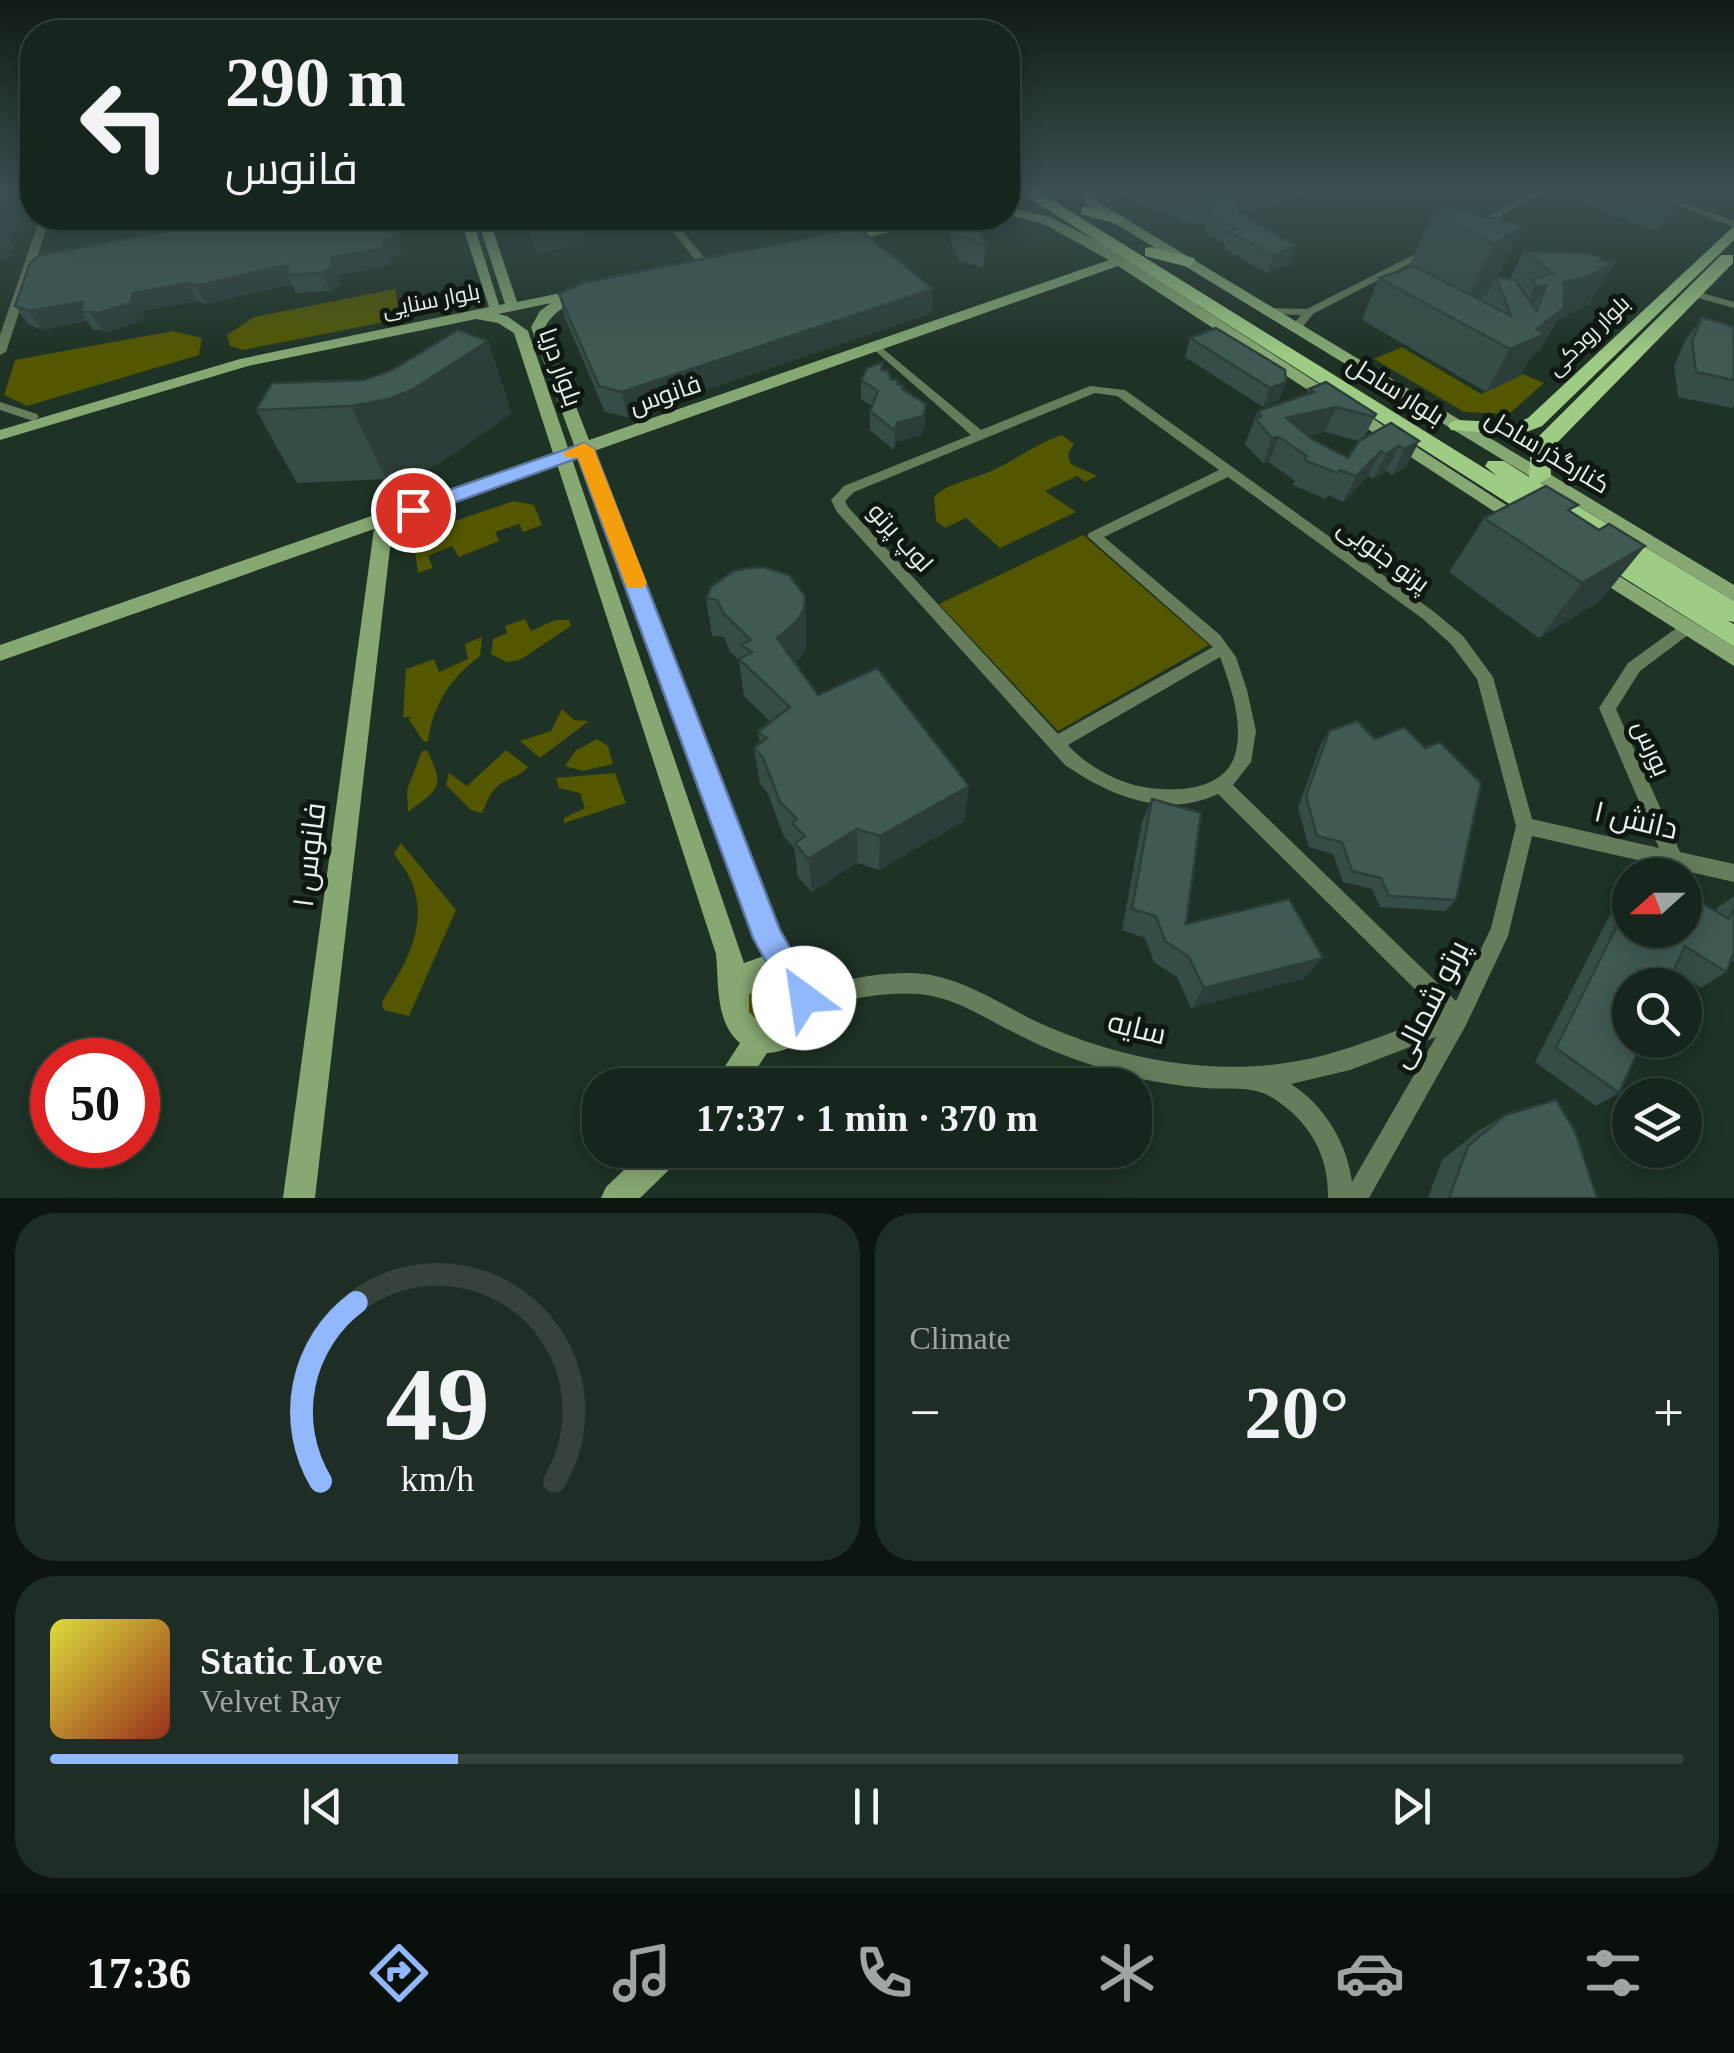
<!DOCTYPE html>
<html lang="en">
<head>
<meta charset="utf-8">
<style>
	:root { --surface:#16261c; --page:#1f2e25; --text:#f1f3f6; --muted:#9ea5a3; --line:#35433b; --accent:#91b8fd }
	body { margin:0; font-family:"Times New Roman",Cairo,serif; background:var(--page); color:var(--text); height:100vh; display:flex; flex-direction:column; font-size:38px; white-space:nowrap }
	* { box-sizing:border-box; margin:0 }
	p { font-size:32px; color:var(--muted) }
	.icon { flex:none; width:55px; height:55px; fill:none; stroke:currentColor; stroke-width:2; stroke-linecap:round; stroke-linejoin:round }
	.map { position:relative; height:1198px; overflow:hidden }
	.drawer { display:flex; flex-direction:column; gap:15px; padding:15px; background:#0c150f; flex:1 }
	.drawer>* { flex:none }
	.hud { position:absolute; left:20px; top:20px; width:1000px; height:210px; border-radius:40px; box-shadow:0 5px 25px #0003,0 0 0 2px var(--line); background:#16261c; color:var(--text); overflow:hidden }
	.needle { width:65px; rotate:249deg }
	.tools { position:absolute; left:1612px; top:858px; display:grid; gap:20px }
	.tools a { display:grid; place-items:center; width:90px; height:90px; border-radius:50%; background:var(--surface); box-shadow:0 5px 25px #0003,0 0 0 2px var(--line); font-size:50px }
	.speed { position:absolute; left:30px; top:1038px; display:flex; gap:20px; font-size:50px; font-weight:700; text-align:center }
	.speed>* { display:grid; place-content:center; width:130px; height:130px; border-radius:50%; background:var(--surface); box-shadow:0 5px 25px #0003,0 0 0 2px var(--line); line-height:1 }
	.speed .limit { border:15px solid #d22; background:#fff; color:#111 }
	.pin { position:absolute; display:grid; place-items:center; width:85px; height:85px; color:#fff; margin:-42px; border:5px solid #fff; border-radius:50%; box-shadow:0 2px 10px #0007 }
	.me { position:absolute; width:110px; margin:-55px; rotate:329deg; stroke-linejoin:round; filter:drop-shadow(0 0 8px #0008) }
	.turn { display:flex; align-items:center; gap:35px; height:210px; padding:0 40px; font-size:45px }
	.turn .icon { width:130px; height:130px; stroke-width:2.5 }
	.turn b { display:block; font-size:70px; line-height:85px }
	.big { font-size:75px; font-weight:800; line-height:1.1 }
	.drawer .widget { flex:1; display:flex; flex-direction:column; justify-content:center; gap:15px; min-width:0; padding:0 35px; border-radius:40px; background:var(--page) }
	.drawer .dial { align-items:center; gap:0 }
	.dial svg { height:260px; overflow:visible; fill:none; stroke:var(--line); stroke-width:7; stroke-linecap:round; text-anchor:middle }
	.dial text { fill:var(--text); stroke:none }
	.song { display:flex; align-items:center; gap:30px }
	.cover { width:120px; height:120px; border-radius:15px; background:linear-gradient(135deg,hsl(60 70% 55%),hsl(10 70% 35%)) }
	.played { height:10px; border-radius:5px; background:linear-gradient(90deg,var(--accent) 25%,var(--line) 25%) }
	.keys { display:flex; justify-content:space-around; direction:ltr }
	.heat { display:flex; justify-content:space-between; align-items:center; font-size:55px; direction:ltr }
	.drawer .tiles { flex:1; display:grid; gap:15px; grid-template-columns:1fr 1fr }
	.widget:last-child { grid-column:span 2 }
	.trip { position:absolute; left:582px; top:1068px; width:570px; height:100px; border-radius:40px; background:var(--surface); box-shadow:0 5px 25px #0003,0 0 0 2px var(--line); font-weight:800; line-height:100px; text-align:center }
	.tab-bar { display:flex; height:160px; justify-content:space-around; align-items:center; background:#090f0b; color:var(--muted) }
	.tab-bar .icon { width:70px; height:70px }
	.tab-bar .active { color:var(--accent) }
	.tab-bar b { font-size:45px; color:var(--text) }
	.map>svg:first-child { display:block }
</style>
</head>
<body>
<div class="map">
<svg width="1734" height="1198" viewBox="0 0 1734 1198">
	<rect width="100%" height="100%" fill="#1e3225"/>
	<g fill="#525700">
		<polygon points="395,289 400,319 243,350 230,346 227,335 254,317"/>
		<polygon points="173,331 202,338 199,355 27,406 4,395 15,360"/>
		<polygon points="1402,347 1481,394 1523,374 1544,383 1509,414 1464,412 1374,359"/>
		<path d="M1062 435 1074 444 1068 454 1071 464 1097 476 1085 482 1077 476 1045 491 1076 512 1000 548 966 518 945 528 936 521 934 496C951 482 971 480 991 471 1016 460 1035 444 1062 435Z"/>
		<polygon points="514,501 534,505 542,525 523,532 519,524 495,532 499,541 459,557 452,546 428,556 433,568 418,573 414,543 431,529"/>
		<polygon points="1083,535 1209,645 1058,731 939,604"/>
		<polygon points="525,619 531,631 555,620 569,620 571,626 520,660 507,662 491,654 493,639 507,633 505,626"/>
		<path d="M482 637 480 656C451 678 433 704 428 741L424 742 409 720 411 717H403L406 669 434 659 439 672 468 659 465 644Z"/>
		<polygon points="562,709 574,720 589,721 540,758 520,741 551,731"/>
		<polygon points="597,739 608,746 613,764 583,771 565,766 575,751"/>
		<path d="M427 750C445 788 440 788 408 812L407 790 422 751Z"/>
		<path d="M506 750 528 767C520 777 509 777 499 785 489 793 487 803 482 813L471 810 446 785 449 773 467 786Z"/>
		<polygon points="615,773 626,803 564,823 564,818 585,808 580,793 559,788 556,778"/>
		<path d="M401 843 456 910 409 1016 384 1010 382 1002C405 965 430 926 411 880 407 871 399 862 394 853Z"/>
		<path d="M769 978 790 989 791 1014 777 1027 753 1024C743 994 743 995 769 978Z"/>
	</g>
	<g fill="none" stroke-linecap="round" stroke-linejoin="round">
		<g fill="#667c5a" fill-rule="evenodd">
			<polygon points="1536,190 1548,190 1479,228 1471,226"/>
			<polygon points="1636,190 1650,190 1734,221 1734,227"/>
			<polygon points="40,218 50,218 6,352 0,355 0,335"/>
			<polygon points="663,218 672,218 706,260 706,264 698,264"/>
			<polygon points="1429,247 1434,250 1432,252 1313,314 1300,330 1292,330 1290,328 1301,315 1267,314 1262,311 1267,308 1307,309"/>
			<polygon points="1695,291 1734,302 1734,308 1691,296 1690,294"/>
			<path d="M876 343 981 430 1090 386 1125 390 1433 611 1463 636 1493 677 1532 819 1659 848 1599 708 1628 663 1682 624H1692L1695 628 1692 632 1640 671 1616 709 1680 852 1734 864V882L1532 836 1508 936 1466 1025 1369 1198H1328C1329 1155 1309 1120 1271 1097 1250 1085 1228 1090 1205 1088 1179 1086 1154 1082 1129 1076 1090 1066 1051 1052 1015 1033 988 1020 962 1002 932 996 889 988 845 1002 803 1008L796 1005 793 998 796 991 803 988C845 981 889 968 931 975 967 982 998 1002 1029 1018 1054 1030 1080 1040 1107 1048 1178 1069 1254 1074 1325 1055 1365 1044 1402 1028 1440 1014L1218 794C1165 819 1110 796 1065 765L837 512 831 500 844 486 971 435 872 348V344ZM1095 393 1117 396 1219 470 1089 533 1087 536 1213 647 1058 734 848 507 845 501 854 492ZM1228 477 1423 619 1451 644 1477 679 1516 826 1491 928 1456 1001 1233 785 1251 762 1256 731 1247 690 1236 657 1220 635 1104 537ZM1220 657C1231 687 1244 724 1235 755 1223 794 1166 793 1134 785 1110 778 1085 764 1068 745ZM1436 1037 1352 1182C1347 1143 1325 1106 1291 1084L1350 1070Z"/>
			<polygon points="0,402 37,414 39,417 33,421 0,410"/>
		</g>
		<g fill="#86a973" fill-rule="evenodd">
			<polygon points="0,190 30,190 0,197"/>
			<polygon points="1017,190 1031,192 1008,201 1008,193"/>
			<polygon points="1082,190 1094,190 1094,197 1101,204 1734,585 1734,601 1093,210 1082,198"/>
			<path d="M1008 207 1050 217 1101 243 1531 521 1529 525H1515L1118 266 594 451 780 931C797 963 832 994 809 1032 800 1046 783 1052 767 1053L746 1085H713L740 1043C715 1022 719 984 716 954L557 464 393 522 315 1198H283L374 529 0 661V645L553 453 514 333 498 323 476 319 248 366 0 440V430L240 359 489 307 460 218H472L499 305 505 304 477 218H489L517 302 585 288 592 292C575 302 556 307 545 327L589 440 1109 260 1042 223 1008 215ZM551 303 540 311 531 327 574 445 568 448 528 331 507 316 498 314ZM578 457 764 956 744 963 572 459ZM761 984H777L789 995V1012L777 1024H761L749 1012V995Z"/>
			<polygon points="921,218 941,218 844,244 838,240"/>
			<polygon points="1593,560 1734,647 1734,666 1586,572 1583,567"/>
			<polygon points="645,1150 682,1150 678,1161 640,1198 601,1198 606,1187"/>
		</g>
		<g fill="#9fcc85" fill-rule="evenodd">
			<polygon points="1036,190 1497,476 1485,466 1488,461 1504,461 1529,477 1531,444 1721,255 1733,255 1733,263 1550,450 1551,476 1540,483 1734,601 1734,622 1728,621 1734,624 1734,647 1591,557 1587,551 1591,545 1606,545 1553,511 1555,516 1552,521 1536,521 1020,192"/>
			<polygon points="1086,206 1123,216 1125,219 1117,224 1081,214 1081,208"/>
			<polygon points="1734,226 1734,240 1542,426 1519,435 1451,430 1448,426 1451,422 1458,420 1516,423 1528,418"/>
			<polygon points="1151,247 1194,258 1196,262 1188,267 1145,256 1145,248"/>
		</g>
	</g>
	<g fill="#364d47" fill-rule="evenodd">
		<polygon points="1123,190 1318,190 1253,214 1237,206 1239,213 1296,246 1289,264 1267,273 1224,249 1226,244 1205,233 1205,225 1188,224 1163,211 1157,213 1122,195"/>
		<polygon points="1568,190 1666,190 1686,197 1671,220 1657,231 1566,197"/>
		<polygon points="1443,208 1524,225 1497,277 1509,279 1524,251 1614,263 1589,304 1557,320 1540,350 1532,356 1520,376 1486,392 1362,320 1379,278 1408,268 1433,212 1441,212"/>
		<polygon points="265,218 394,218 402,252 390,259 391,265 339,275 340,285 330,291 296,293 292,284 206,304 198,301 144,311 142,321 104,333 102,330 93,330 87,321 42,330 28,324 15,306 237,222"/>
		<polygon points="524,218 578,218 585,244 537,252"/>
		<polygon points="952,218 986,245 983,268 959,260 950,241"/>
		<polygon points="933,289 932,313 627,417 605,412 565,318 559,294"/>
		<polygon points="1702,317 1734,327 1734,406 1732,408 1678,397 1674,366 1685,341"/>
		<polygon points="1190,338 1286,382 1279,400 1263,407 1185,357"/>
		<polygon points="883,362 883,371 891,379 926,404 925,423 922,435 896,442 894,450 870,430 870,411 872,406 861,399 861,380"/>
		<polygon points="272,383 512,413 442,462 421,472 386,479 297,483 256,410"/>
		<path d="M1309 389 1376 414 1364 438 1419 441 1406 467 1392 475 1386 471 1373 479 1368 476 1343 502 1328 495 1326 499 1293 485 1295 481 1269 462 1263 463 1245 444 1258 411 1306 394ZM1325 432 1359 441 1348 458 1308 436Z"/>
		<polygon points="1572,513 1599,530 1645,546 1600,601 1539,638 1449,572 1484,518"/>
		<polygon points="805,596 806,646 800,658 795,663 818,695 964,821 879,870 857,863 812,892 798,877 794,847 784,837 768,794 760,784 754,748 760,744 758,732 771,722 744,696 739,660 730,652 724,637 712,636 706,598"/>
		<polygon points="1329,731 1456,900 1445,911 1380,907 1372,889 1343,882 1333,854 1309,847 1298,808 1321,744"/>
		<polygon points="1152,799 1186,924 1305,978 1191,1008 1177,977 1154,962 1145,938 1122,930 1142,822"/>
		<polygon points="1630,893 1630,930 1716,911 1717,908 1734,896 1734,962 1731,960 1726,972 1701,988 1674,970 1619,1093 1596,1106 1535,1062 1615,905"/>
		<polygon points="1505,1115 1597,1198 1428,1198 1442,1160 1478,1131"/>
	</g>
	<g fill="#2c3e3a">
		<polygon points="1276,190 1318,190 1253,214 1258,197"/>
		<polygon points="1167,194 1163,211 1157,213 1160,196"/>
		<polygon points="1686,197 1671,220 1657,231 1671,208"/>
		<polygon points="12,203 28,226 6,234 15,248 9,251 12,256 0,260 0,207"/>
		<polygon points="392,218 394,218 396,224 402,252 390,259 391,265 339,275 340,285 330,291 322,273 331,257"/>
		<polygon points="580,221 585,244 537,252 531,230"/>
		<polygon points="1524,225 1487,294 1460,312 1494,244"/>
		<polygon points="1296,246 1289,264 1267,273 1273,255"/>
		<polygon points="1614,263 1589,304 1557,320 1540,350 1532,356 1520,376 1486,392 1510,349 1564,282"/>
		<polygon points="287,265 288,275 292,284 206,304 196,286"/>
		<polygon points="188,283 198,301 144,311 142,321 104,333 92,315 133,293"/>
		<polygon points="1546,285 1522,327 1512,328 1535,287"/>
		<polygon points="933,289 932,313 627,417 622,392"/>
		<polygon points="83,302 81,312 87,321 42,330 29,311"/>
		<polygon points="488,341 512,413 442,462 421,472 386,479 351,406"/>
		<polygon points="1286,382 1279,400 1263,407 1270,388"/>
		<polygon points="926,404 925,423 922,435 896,442 894,450 895,431 897,423"/>
		<polygon points="1336,407 1325,432 1285,441 1279,437 1269,462 1263,463 1272,438 1286,418"/>
		<polygon points="1419,441 1406,467 1392,475 1405,449"/>
		<polygon points="1399,446 1386,471 1373,479 1386,454"/>
		<polygon points="1381,451 1368,476 1343,502 1356,476"/>
		<polygon points="1645,546 1600,601 1539,638 1582,583"/>
		<polygon points="805,596 806,646 800,658 781,676 777,638"/>
		<polygon points="969,786 964,821 879,870 880,836"/>
		<polygon points="857,829 857,863 812,892 808,859"/>
		<polygon points="1323,958 1305,978 1191,1008 1204,988"/>
	</g>
	<g fill="#3f5953" stroke="#2c3e3a" stroke-width="2.5">
		<polygon points="1149,190 1234,190 1239,213 1296,246 1273,255 1229,232 1236,229 1209,216 1210,208 1192,207 1167,194 1160,196"/>
		<polygon points="1245,190 1276,190 1258,197"/>
		<polygon points="1623,190 1666,190 1686,197 1671,208"/>
		<polygon points="0,197 12,203 0,207"/>
		<polygon points="1443,208 1464,211 1524,225 1494,244 1433,212 1447,213"/>
		<polygon points="265,218 392,218 395,235 383,241 385,248 331,257 332,267 322,273 288,275 287,265 196,286 188,283 133,293 131,303 92,315 93,312 81,312 83,302 29,311 15,306 30,263 40,255 227,220 237,222"/>
		<polygon points="527,218 578,218 580,221 531,230"/>
		<polygon points="952,218 975,221 986,245 961,237"/>
		<polygon points="858,228 933,289 622,392 599,386 559,294 582,283"/>
		<polygon points="1524,251 1583,253 1601,256 1600,260 1614,263 1585,278 1564,282 1564,308 1537,329 1545,334 1510,349 1379,278 1414,266 1511,316 1496,277 1515,280 1537,311 1546,285 1535,287 1533,279 1553,273"/>
		<polygon points="1702,317 1734,327 1734,380 1696,372 1692,341"/>
		<polygon points="1216,328 1285,370 1286,382 1270,388 1190,338"/>
		<polygon points="458,330 488,341 412,390 389,399 351,406 256,410 272,383 364,380 390,371"/>
		<polygon points="883,362 881,370 888,371 891,379 898,380 897,384 903,385 902,389 926,404 923,416 897,423 895,431 870,411 878,391 861,380 867,368"/>
		<polygon points="1326,382 1376,414 1374,417 1336,407 1286,418 1312,439 1348,458 1359,441 1391,423 1419,441 1405,449 1399,446 1386,454 1381,451 1356,476 1340,470 1337,473 1304,460 1307,456 1279,437 1272,438 1255,418 1261,417 1258,411 1314,392 1309,389"/>
		<polygon points="1546,486 1578,505 1568,510 1599,530 1609,524 1645,546 1582,583 1484,518"/>
		<polygon points="763,567 789,575 805,596 804,609 797,621 777,638 818,695 877,668 969,786 880,836 857,829 808,859 795,843 805,836 792,823 797,819 780,802 763,758 754,748 767,738 758,732 790,707 739,659 752,652 741,645 751,640 724,614 717,600 706,598 711,587 733,571 748,568"/>
		<polygon points="1357,721 1375,739 1404,727 1425,748 1440,742 1481,783 1456,900 1389,896 1381,878 1352,871 1342,842 1317,836 1306,796 1329,731"/>
		<polygon points="1152,799 1201,813 1186,924 1289,899 1323,958 1204,988 1189,957 1165,941 1156,916 1132,909"/>
		<polygon points="1685,893 1729,919 1734,908 1734,953 1726,972 1685,946 1667,985 1630,985 1630,1040 1643,1040 1619,1093 1556,1048 1630,900 1630,930 1685,930"/>
		<polygon points="1556,1100 1575,1131 1597,1198 1449,1198 1468,1146 1505,1115"/>
	</g>
	<linearGradient id="sky" x2="0" y2="1"><stop stop-color="#101c14"/><stop offset="0.53" stop-color="#3b4f51"/><stop offset="1" stop-color="#3b4f51" stop-opacity="0"/></linearGradient>
	<rect width="1734" height="358" fill="url(#sky)"/>
	<polygon fill="#91b8fd" stroke="#5e78a4" stroke-width="2.5" points="584,443 594,449 780,930 819,998 815,1009 804,1014 792,1009 753,938 578,458 420,515 406,515 403,510 406,505"/>
	<polygon fill="#f59e0b" points="584,443 594,449 647,583 643,588 627,588 578,458 566,457 563,453"/>
	<g text-anchor="middle" stroke-width="10" stroke-linejoin="round" paint-order="stroke">
		<g font-size="22" fill="#e5f1e8" stroke="#0f1711">
			<text transform="translate(431 300) rotate(-11)" y="8">بلوار سنایی</text>
			<text transform="translate(1588 335) rotate(-44)" y="8">بلوار رودکی</text>
		</g>
		<g font-size="25" fill="#e5f1e8" stroke="#0f1711">
			<text transform="translate(561 367) rotate(70)" y="9">بلوار دریا</text>
			<text transform="translate(1396 390) rotate(32)" y="9">بلوار ساحل</text>
			<text transform="translate(665 394) rotate(-19)" y="9">فانوس</text>
			<text transform="translate(1548 451) rotate(31)" y="9">کنارگذر ساحل</text>
			<text transform="translate(901 537) rotate(48)" y="9">لوپ پرتو</text>
			<text transform="translate(1384 555) rotate(36)" y="9">پرتو جنوبی</text>
			<text transform="translate(1652 748) rotate(66)" y="9">بورس</text>
		</g>
		<g font-size="30" fill="#e5f1e8" stroke="#0f1711">
			<text transform="translate(1636 820) rotate(13)" y="10">دانش ۱</text>
			<text transform="translate(309 855) rotate(-83)" y="10">فانوس ۱</text>
			<text transform="translate(1429 1004) rotate(-63)" y="10">پرتو شمالی</text>
			<text transform="translate(1137 1028) rotate(14)" y="10">سایه</text>
		</g>
	</g>
</svg>
<div class="tools">
<a><svg class="needle" viewBox="-14 -14 28 28"><path d="M0-13l5 13h-10z" fill="#e53935"/><path d="M0 13l5-13h-10z" fill="#9ea5a3"/></svg></a>
<a><svg class="icon" aria-label="search" viewBox="0 0 24 24"><circle cx="10" cy="10" r="6"/><path d="M15 15l6 6"/></svg></a>
<a><svg class="icon" aria-label="layers" viewBox="0 0 24 24"><path d="M12 4l9 5-9 5-9-5zM3 14l9 5 9-5"/></svg></a>
</div>
<div class="speed"><div class="limit">50</div></div>
<div class="pin" style="left:413px;top:510px;background:#d93025"><svg class="icon" aria-label="arrive" viewBox="0 0 24 24"><path d="M6 21V4h12l-3 4 3 4H6"/></svg></div>
<svg class="me" style="left:804px;top:998px" viewBox="-20 -20 40 40"><circle r="19" fill="#fff"/><path d="M0-13L10 11 0 6-10 11z" fill="#91b8fd"/></svg>
<div class="trip">17:37 · 1 min · 370 m</div>
<div class="hud">
<div class="turn"><svg class="icon" aria-label="left" viewBox="0 0 24 24"><path d="M17 20v-9H6M10 6l-5 5 5 5"/></svg><div><b>290 m</b>فانوس</div></div>
</div>
</div>
<section class="drawer">
<div class="tiles">
<div class="widget dial"><svg viewBox="0 0 100 80">
<path d="M14 69A42 42 0 1 1 86 69"/>
<path d="M14 69A42 42 0 0 1 25 14" stroke="#91b8fd"/>
<text x="50" y="56" font-size="32" font-weight="700">49</text>
<text x="50" y="72" font-size="11">km/h</text>
</svg></div>
<div class="widget"><p>Climate</p>
<div class="heat"><a>−</a><b class="big">20°</b><a>+</a></div>
</div>
<div class="widget">
<div class="song"><i class="cover"></i><div><b>Static Love</b><p>Velvet Ray</p></div></div>
<div class="played"></div>
<div class="keys"><svg class="icon" aria-label="previous" viewBox="0 0 24 24"><path d="M18 5L8 12l10 7zM5 5v14"/></svg><svg class="icon" aria-label="pause" viewBox="0 0 24 24"><path d="M8 5v14M16 5v14"/></svg><svg class="icon" aria-label="next" viewBox="0 0 24 24"><path d="M6 5l10 7-10 7zM19 5v14"/></svg></div>
</div>
</div>
</section>
<nav class="tab-bar">
<b>17:36</b>
<svg class="icon active" aria-label="directions" viewBox="0 0 24 24"><path d="M12 3l9 9-9 9-9-9zM9 14v-3h6M13 9l2 2-2 2"/></svg>
<svg class="icon" aria-label="music" viewBox="0 0 24 24"><path d="M9 18V5l10-2v13"/><circle cx="6" cy="18" r="3"/><circle cx="16" cy="16" r="3"/></svg>
<svg class="icon" aria-label="phone" viewBox="0 0 24 24"><path d="M5 4h4l2 5-3 2q2 4 5 5l2-3 5 2v4C11 20 4 13 5 4z"/></svg>
<svg class="icon" aria-label="climate" viewBox="0 0 24 24"><path d="M12 3v18M4 7l16 10M4 17L20 7"/></svg>
<svg class="icon" aria-label="car" viewBox="0 0 24 24"><path d="M5 17H2v-5l4-1 3-4h7l3 4 3 1v5h-3M9 17h6M6 11h13"/><circle cx="7" cy="17" r="2"/><circle cx="17" cy="17" r="2"/></svg>
<svg class="icon" aria-label="filters" viewBox="0 0 24 24"><path d="M4 7h16M4 17h16"/><circle cx="9" cy="7" r="2"/><circle cx="15" cy="17" r="2"/></svg>
</nav>
</body>
</html>
